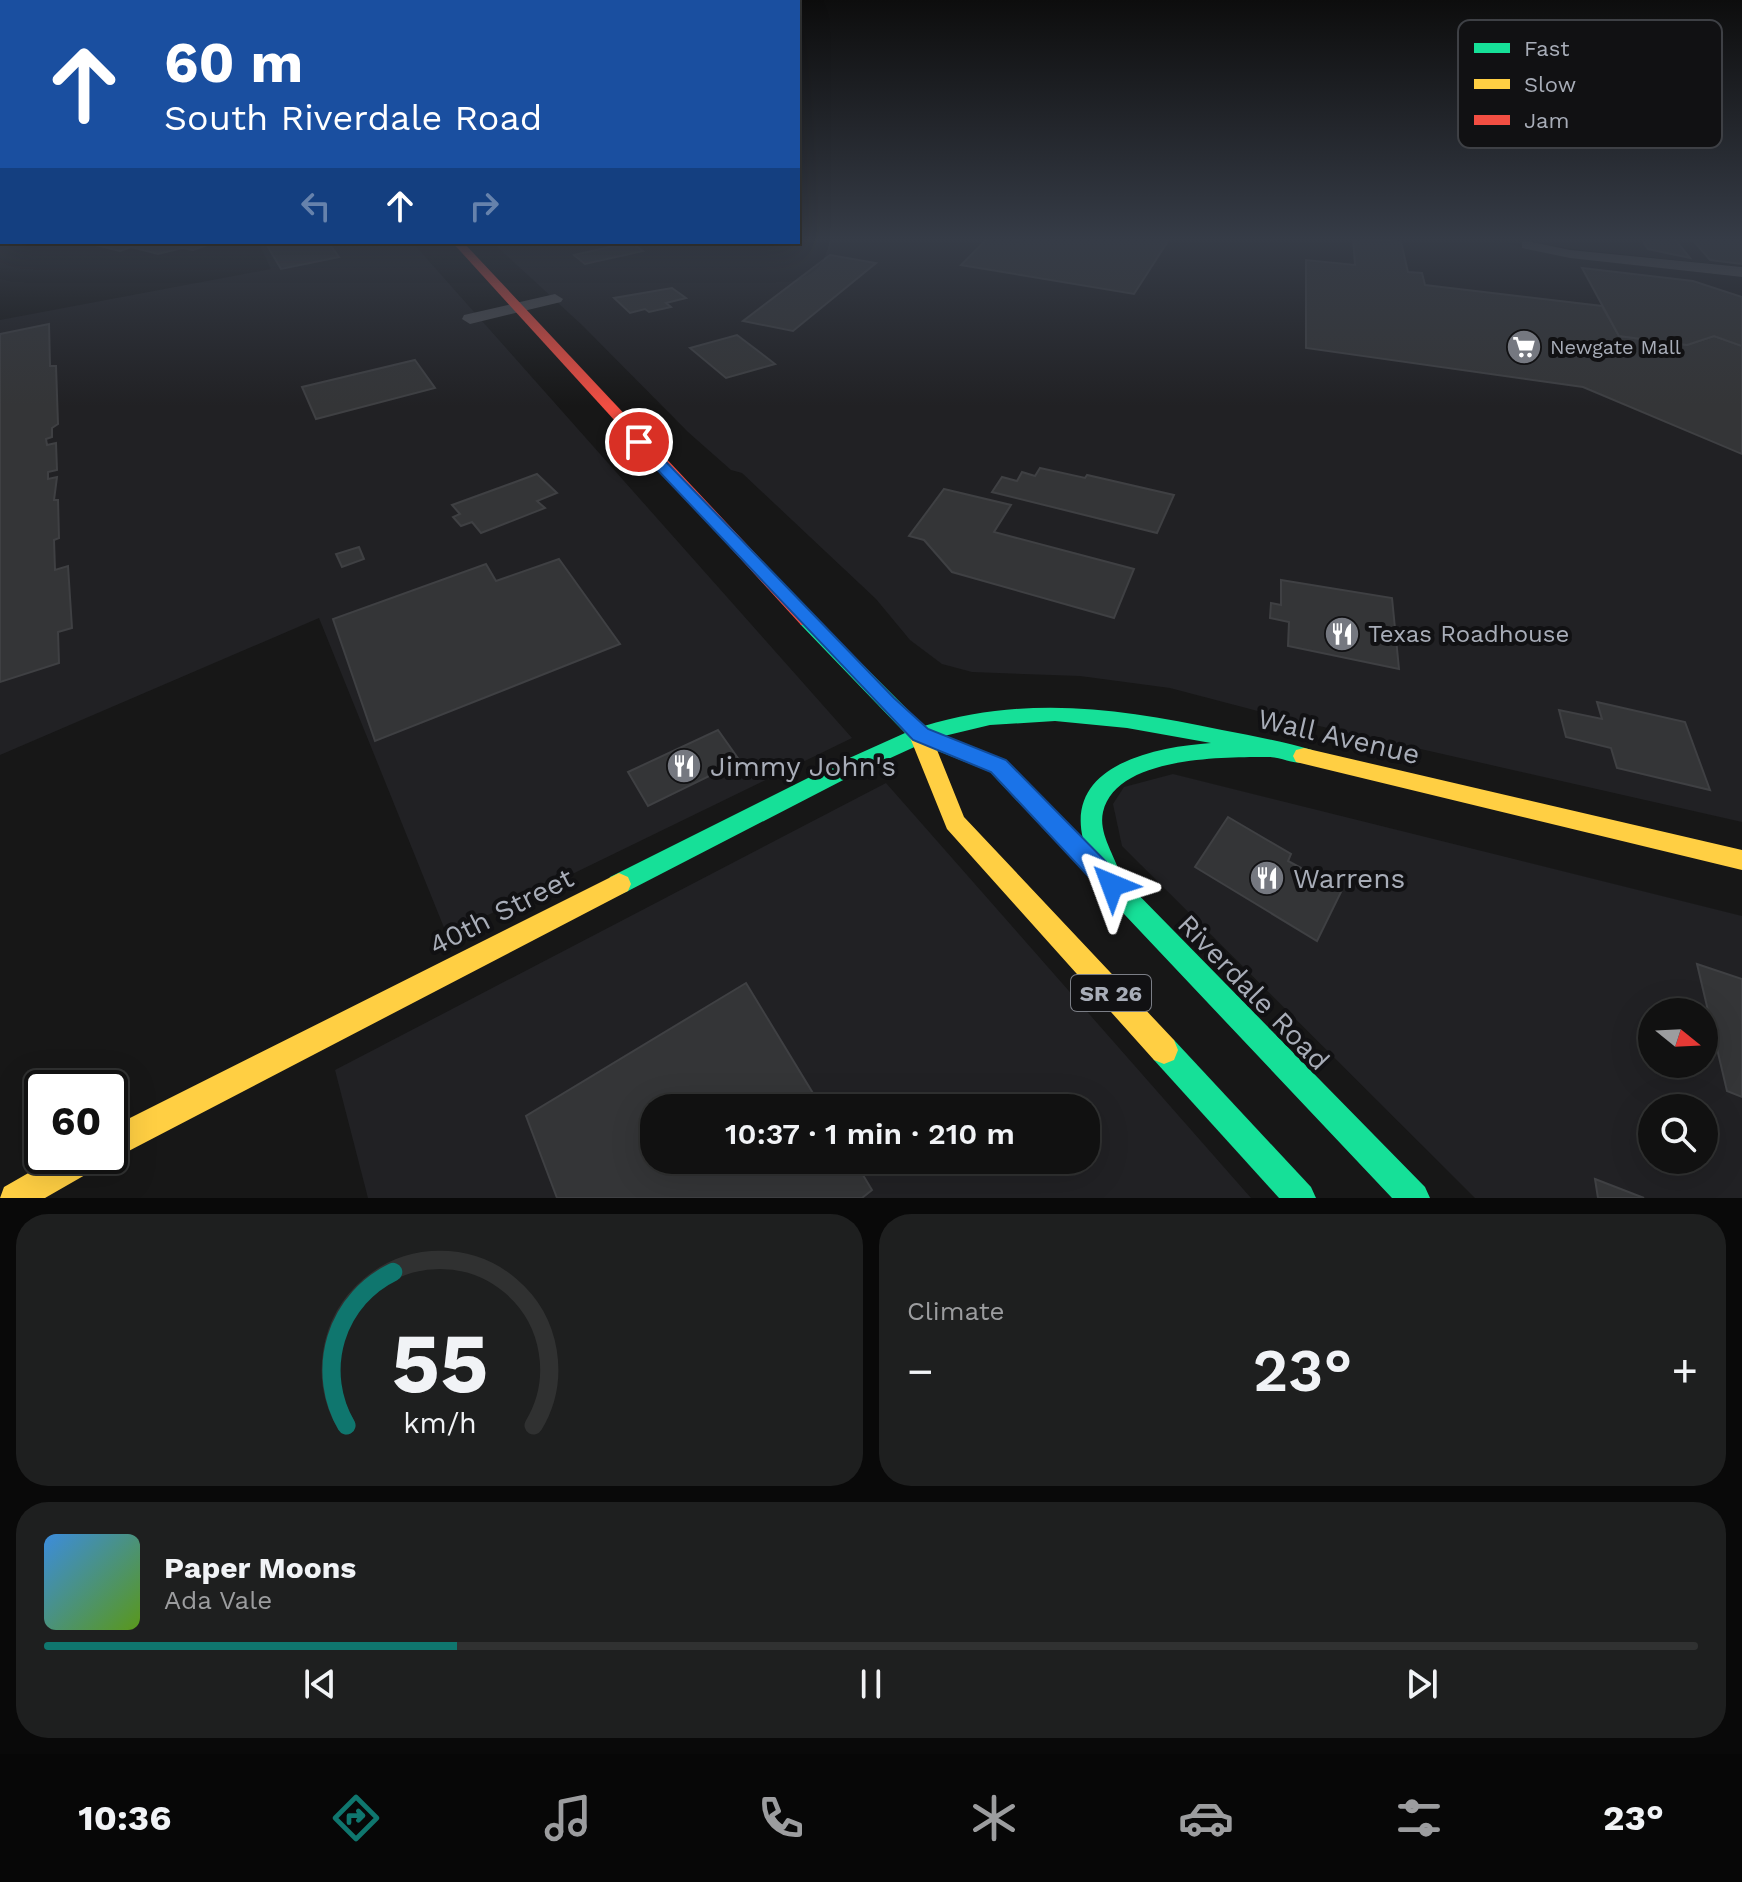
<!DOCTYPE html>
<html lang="en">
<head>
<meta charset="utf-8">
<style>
	:root { --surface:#111; --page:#1e1f1f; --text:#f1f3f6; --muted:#9c9d9f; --line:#303131; --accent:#0f766e }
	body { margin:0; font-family:"Work Sans",sans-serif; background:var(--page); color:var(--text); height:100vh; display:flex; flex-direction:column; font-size:30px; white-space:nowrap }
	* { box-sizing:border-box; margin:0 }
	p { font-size:26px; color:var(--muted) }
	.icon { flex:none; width:44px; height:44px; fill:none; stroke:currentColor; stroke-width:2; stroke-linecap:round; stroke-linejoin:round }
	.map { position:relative; height:1198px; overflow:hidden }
	.drawer { display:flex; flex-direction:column; gap:16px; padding:16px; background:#090909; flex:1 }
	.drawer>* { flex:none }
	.guide { position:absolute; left:0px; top:0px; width:800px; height:244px; box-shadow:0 8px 32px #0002,0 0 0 2px var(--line); background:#1a4fa0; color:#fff; overflow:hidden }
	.needle { width:52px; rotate:108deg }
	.fabs { position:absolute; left:1638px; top:998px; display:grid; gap:16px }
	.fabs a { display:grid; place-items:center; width:80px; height:80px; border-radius:50%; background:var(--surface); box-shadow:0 8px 32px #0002,0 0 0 2px var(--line); font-size:40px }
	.speed { position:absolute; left:24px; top:1070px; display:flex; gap:16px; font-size:40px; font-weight:700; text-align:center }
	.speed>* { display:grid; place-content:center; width:104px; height:104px; border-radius:50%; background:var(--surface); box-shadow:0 8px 32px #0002,0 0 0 2px var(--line); line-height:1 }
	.speed .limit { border:4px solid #111; border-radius:12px; background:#fff; color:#111 }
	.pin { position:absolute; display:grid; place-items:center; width:68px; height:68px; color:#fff; margin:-34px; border:4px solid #fff; border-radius:50%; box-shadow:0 2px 8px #0007 }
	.me { position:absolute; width:88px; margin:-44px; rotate:316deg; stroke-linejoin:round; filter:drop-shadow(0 0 6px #0008) }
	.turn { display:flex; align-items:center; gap:28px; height:168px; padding:0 32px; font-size:36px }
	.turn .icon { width:104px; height:104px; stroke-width:2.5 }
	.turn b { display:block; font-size:56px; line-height:68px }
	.lanes { display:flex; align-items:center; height:76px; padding:0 32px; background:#0003; justify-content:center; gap:40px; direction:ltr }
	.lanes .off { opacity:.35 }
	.big { font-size:60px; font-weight:600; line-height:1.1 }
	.drawer .widget { flex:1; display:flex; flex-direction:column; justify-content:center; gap:12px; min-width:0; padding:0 28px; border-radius:32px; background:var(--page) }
	.drawer .dial { align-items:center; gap:0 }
	.dial svg { height:208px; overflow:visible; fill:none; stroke:var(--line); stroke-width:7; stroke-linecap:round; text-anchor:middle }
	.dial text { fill:var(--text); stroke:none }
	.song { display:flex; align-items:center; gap:24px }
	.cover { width:96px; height:96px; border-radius:12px; background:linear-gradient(135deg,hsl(210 70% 55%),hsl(90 70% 35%)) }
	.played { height:8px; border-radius:4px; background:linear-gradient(90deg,var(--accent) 25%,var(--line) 25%) }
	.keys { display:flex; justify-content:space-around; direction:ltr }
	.heat { display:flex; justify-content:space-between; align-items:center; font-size:44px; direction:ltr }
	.drawer .tiles { flex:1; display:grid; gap:16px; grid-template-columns:1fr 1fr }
	.widget:last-child { grid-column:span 2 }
	.trip { position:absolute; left:640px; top:1094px; width:460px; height:80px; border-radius:32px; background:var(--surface); box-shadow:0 8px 32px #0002,0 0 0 2px var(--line); font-weight:600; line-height:80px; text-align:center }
	.tabs { display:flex; height:128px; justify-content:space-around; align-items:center; background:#070707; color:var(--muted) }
	.tabs .icon { width:56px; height:56px }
	.tabs .current { color:var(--accent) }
	.tabs b { font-size:36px; color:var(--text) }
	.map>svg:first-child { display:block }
</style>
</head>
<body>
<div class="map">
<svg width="1742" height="1198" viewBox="0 0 1742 1198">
	<rect width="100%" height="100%" fill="#171717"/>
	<g fill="#212124" fill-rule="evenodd">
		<polygon points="798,238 1481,238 1573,258 1742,277 1742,822 1284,718 1170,688 1080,676 972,672 942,664 910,640 876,599 742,473 731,470 688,432 583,326 492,242 798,242"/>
		<polygon points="1515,238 1742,238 1742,267 1573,249"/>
		<polygon points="258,242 412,242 852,738 447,935 319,618 0,755 0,320 271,269"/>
		<path d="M1173 774 1742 916V1198H1475L1122 846 1113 804 1124 787ZM1652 1012H1704V1064H1652ZM1652 1108H1704V1160H1652Z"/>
		<path d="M886 783 1251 1198H368L335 1070ZM654 1108H1086V1160H654Z"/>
	</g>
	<g fill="#343537" stroke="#3f4043" stroke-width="2">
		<polygon points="988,238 1170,238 1134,294 961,265"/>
		<polygon points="1353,238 1401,242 1408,272 1422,273 1425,285 1602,306 1619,336 1687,345 1714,336 1742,346 1742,454 1583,387 1306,348 1306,260 1355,265"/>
		<polygon points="1641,238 1674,238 1690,258 1648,249"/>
		<polygon points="1691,238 1742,238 1742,264 1710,260"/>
		<polygon points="83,242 216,242 193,250 182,248 158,254 131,247 120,251"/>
		<polygon points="265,242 328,242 339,257 281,269"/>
		<polygon points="631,242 643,251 585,264 574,255"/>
		<polygon points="830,255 876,263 793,331 743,321"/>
		<polygon points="1582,268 1693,281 1742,297 1742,346 1714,336 1687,345 1619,336"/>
		<polygon points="672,288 686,298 666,303 671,307 649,312 645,309 630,313 614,298"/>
		<polygon points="49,324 50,366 56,366 58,424 52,428 52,437 46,439 47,445 56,443 57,470 48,472 48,479 57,477 54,500 58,500 59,538 54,540 55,570 68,566 72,628 58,632 59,663 0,682 0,334"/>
		<polygon points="737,335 775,364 726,378 690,348"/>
		<polygon points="415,360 435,388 316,419 302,387"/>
		<polygon points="1040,468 1085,478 1087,475 1174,495 1157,533 992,492 1002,477 1017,481 1022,472 1035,476"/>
		<polygon points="537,474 557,493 537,501 545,508 481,533 472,522 461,526 453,517 460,514 452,505"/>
		<polygon points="944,489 1011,505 994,532 1134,569 1114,618 952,572 924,540 909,536"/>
		<polygon points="359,547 364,559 342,567 336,554"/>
		<polygon points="559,559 620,644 375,741 333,619 486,564 496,581"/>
		<polygon points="1281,580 1392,598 1399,669 1288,646 1289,622 1270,618 1271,603 1281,605"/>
		<polygon points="1597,702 1685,722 1710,790 1617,768 1611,748 1566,737 1559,710 1602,719"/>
		<polygon points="718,730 740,761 648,806 628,772"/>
		<polygon points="1228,817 1291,854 1288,861 1342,890 1317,941 1195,867"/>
		<polygon points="1697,964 1742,979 1742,1097 1727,1091"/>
		<polygon points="746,983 822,1108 654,1108 654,1160 854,1160 872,1190 862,1198 557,1198 526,1116"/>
		<polygon points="1595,1179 1644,1198 1598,1198"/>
	</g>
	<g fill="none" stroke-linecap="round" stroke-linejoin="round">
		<g fill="#4b4c50" fill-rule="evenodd">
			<polygon points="1527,241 1570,250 1742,267 1742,277 1570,258 1522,248 1522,242"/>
			<polygon points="555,294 563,299 561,302 470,324 462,319 464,315"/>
		</g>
		<g fill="#16e098" fill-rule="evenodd">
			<path d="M808 615 815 617 924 726C1027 695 1119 708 1222 730 1252 736 1282 741 1312 750L1315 756 1312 762C1297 766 1284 758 1269 757 1224 757 1116 756 1103 812 1098 834 1116 857 1121 877L1425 1187 1430 1198H1392L990 772 921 744 851 776 628 891 619 895 610 891 607 884 610 877 836 764 905 733 801 625 799 621 801 617ZM1055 721 1127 728 1211 743C1156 747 1065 764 1083 839L1006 760 944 736 990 725Z"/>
			<polygon points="1164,1036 1174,1040 1311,1187 1316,1198 1279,1198 1154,1060 1150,1050 1154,1040"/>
		</g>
		<g fill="#ffcf43" fill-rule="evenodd">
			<polygon points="920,727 927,729 931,735 964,817 1174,1040 1178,1050 1174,1060 1164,1064 1154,1060 947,829 909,735 913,729"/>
			<polygon points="1304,748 1742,850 1742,870 1296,762 1293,756 1296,750"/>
			<polygon points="619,873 628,877 631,884 628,891 121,1155 110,1159 103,1156 99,1167 45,1198 0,1198 4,1187 58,1156 110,1156 110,1128"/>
		</g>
		<polygon fill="#f24e42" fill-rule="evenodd" points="452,242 463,242 815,617 817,621 815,625 801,625"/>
	</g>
	<linearGradient id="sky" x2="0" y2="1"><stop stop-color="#0d0d0d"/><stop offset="0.59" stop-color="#363c47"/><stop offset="1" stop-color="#363c47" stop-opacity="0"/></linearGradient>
	<rect width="1742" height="406" fill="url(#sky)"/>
	<polygon fill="#1a73e8" stroke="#114b97" stroke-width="2" points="634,439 644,439 894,698 928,729 1006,760 1121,877 1124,885 1121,892 1112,895 1103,892 991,772 913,740 634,445"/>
	<defs>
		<g id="supermarket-disc" transform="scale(1.8)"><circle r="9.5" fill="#757880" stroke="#111113"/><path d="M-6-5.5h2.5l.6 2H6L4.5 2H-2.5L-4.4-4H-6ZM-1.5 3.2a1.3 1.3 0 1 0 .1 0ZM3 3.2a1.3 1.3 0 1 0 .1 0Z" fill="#fff"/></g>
		<g id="restaurant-disc" transform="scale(1.8)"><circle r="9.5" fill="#757880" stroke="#111113"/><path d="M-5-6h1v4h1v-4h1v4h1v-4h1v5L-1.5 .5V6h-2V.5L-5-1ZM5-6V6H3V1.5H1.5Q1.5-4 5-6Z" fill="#fff"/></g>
	</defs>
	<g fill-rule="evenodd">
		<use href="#supermarket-disc" x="1524" y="347"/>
		<use href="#restaurant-disc" x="1342" y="634"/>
		<use href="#restaurant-disc" x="684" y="766"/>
		<use href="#restaurant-disc" x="1267" y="878"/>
	</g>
	<g text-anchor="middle" stroke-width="8" stroke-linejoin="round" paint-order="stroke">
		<g font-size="20" fill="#a8adb8" stroke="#111113" text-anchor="start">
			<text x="1550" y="354">Newgate Mall</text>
		</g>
		<rect fill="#111113" stroke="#7b7e86" stroke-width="2" x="1071" y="975" width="80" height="36" rx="6"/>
		<g font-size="22" font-weight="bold" fill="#a8adb8">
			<text x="1111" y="1001">SR 26</text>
		</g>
		<g font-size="24" fill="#a8adb8" stroke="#111113" text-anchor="start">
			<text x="1368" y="642">Texas Roadhouse</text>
		</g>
		<g font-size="28" fill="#a8adb8" stroke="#111113">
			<text transform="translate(1339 736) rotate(13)" y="10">Wall Avenue</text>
			<text transform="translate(501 911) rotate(-27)" y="10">40th Street</text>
			<text transform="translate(1254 992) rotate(46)" y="10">Riverdale Road</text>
		</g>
		<g font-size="28" fill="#a8adb8" stroke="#111113" text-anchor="start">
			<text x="710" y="776">Jimmy John's</text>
			<text x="1293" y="888">Warrens</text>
		</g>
	</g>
	<rect x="1458" y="20" width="264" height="128" rx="12" fill="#111113" stroke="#3e4045" stroke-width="2"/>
	<rect x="1474" y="43" width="36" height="10" fill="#16e098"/>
	<rect x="1474" y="79" width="36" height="10" fill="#ffcf43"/>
	<rect x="1474" y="115" width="36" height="10" fill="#f24e42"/>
	<g font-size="22" fill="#a8adb8">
		<text x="1524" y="56">Fast</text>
		<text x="1524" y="92">Slow</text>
		<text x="1524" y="128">Jam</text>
	</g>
</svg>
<div class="fabs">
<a><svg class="needle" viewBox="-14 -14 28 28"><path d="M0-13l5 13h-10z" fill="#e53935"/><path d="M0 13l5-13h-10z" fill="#9c9d9f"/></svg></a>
<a><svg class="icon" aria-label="search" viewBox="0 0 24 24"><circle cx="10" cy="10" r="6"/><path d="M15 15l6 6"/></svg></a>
</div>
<div class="speed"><div class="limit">60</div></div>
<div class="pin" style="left:639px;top:442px;background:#d93025"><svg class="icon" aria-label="arrive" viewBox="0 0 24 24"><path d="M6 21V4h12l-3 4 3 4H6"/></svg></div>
<svg class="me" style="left:1112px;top:885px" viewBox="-20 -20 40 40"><path d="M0-17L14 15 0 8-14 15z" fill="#1a73e8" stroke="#fff" stroke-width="4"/></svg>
<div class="trip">10:37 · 1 min · 210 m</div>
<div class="guide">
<div class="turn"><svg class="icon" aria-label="ahead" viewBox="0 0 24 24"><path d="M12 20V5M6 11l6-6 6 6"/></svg><div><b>60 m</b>South Riverdale Road</div></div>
<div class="lanes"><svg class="icon off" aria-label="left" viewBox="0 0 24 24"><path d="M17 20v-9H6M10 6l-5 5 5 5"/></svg><svg class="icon" aria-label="ahead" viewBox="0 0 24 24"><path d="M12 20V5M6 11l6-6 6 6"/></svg><svg class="icon off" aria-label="right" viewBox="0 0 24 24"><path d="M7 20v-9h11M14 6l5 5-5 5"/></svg></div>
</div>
</div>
<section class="drawer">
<div class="tiles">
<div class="widget dial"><svg viewBox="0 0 100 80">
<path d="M14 69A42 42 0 1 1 86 69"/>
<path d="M14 69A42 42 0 0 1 32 10" stroke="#0f766e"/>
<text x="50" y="56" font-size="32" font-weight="700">55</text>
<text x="50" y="72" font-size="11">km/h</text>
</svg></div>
<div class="widget"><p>Climate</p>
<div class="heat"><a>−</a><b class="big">23°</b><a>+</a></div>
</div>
<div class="widget">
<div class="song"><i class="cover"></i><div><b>Paper Moons</b><p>Ada Vale</p></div></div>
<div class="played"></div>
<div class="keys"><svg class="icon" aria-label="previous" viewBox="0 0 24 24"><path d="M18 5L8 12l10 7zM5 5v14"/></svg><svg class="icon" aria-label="pause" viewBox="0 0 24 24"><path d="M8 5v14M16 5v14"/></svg><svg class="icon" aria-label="next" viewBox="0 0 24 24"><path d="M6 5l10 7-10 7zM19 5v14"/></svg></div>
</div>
</div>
</section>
<nav class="tabs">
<b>10:36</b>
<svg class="icon current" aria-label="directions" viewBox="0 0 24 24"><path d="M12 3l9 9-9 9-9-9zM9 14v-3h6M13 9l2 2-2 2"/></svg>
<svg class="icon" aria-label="music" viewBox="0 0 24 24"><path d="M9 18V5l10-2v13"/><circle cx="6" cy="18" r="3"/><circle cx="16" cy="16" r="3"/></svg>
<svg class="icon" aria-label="phone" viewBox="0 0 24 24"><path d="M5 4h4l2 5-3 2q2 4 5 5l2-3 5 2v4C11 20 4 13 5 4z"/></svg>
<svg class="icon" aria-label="climate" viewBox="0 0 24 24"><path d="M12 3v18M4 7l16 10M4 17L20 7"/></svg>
<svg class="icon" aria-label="car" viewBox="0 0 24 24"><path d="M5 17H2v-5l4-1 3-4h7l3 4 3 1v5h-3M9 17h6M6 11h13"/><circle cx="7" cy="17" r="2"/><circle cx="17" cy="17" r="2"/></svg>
<svg class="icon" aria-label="filters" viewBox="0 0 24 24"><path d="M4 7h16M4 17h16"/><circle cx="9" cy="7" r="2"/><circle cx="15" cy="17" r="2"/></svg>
<b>23°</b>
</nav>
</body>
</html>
